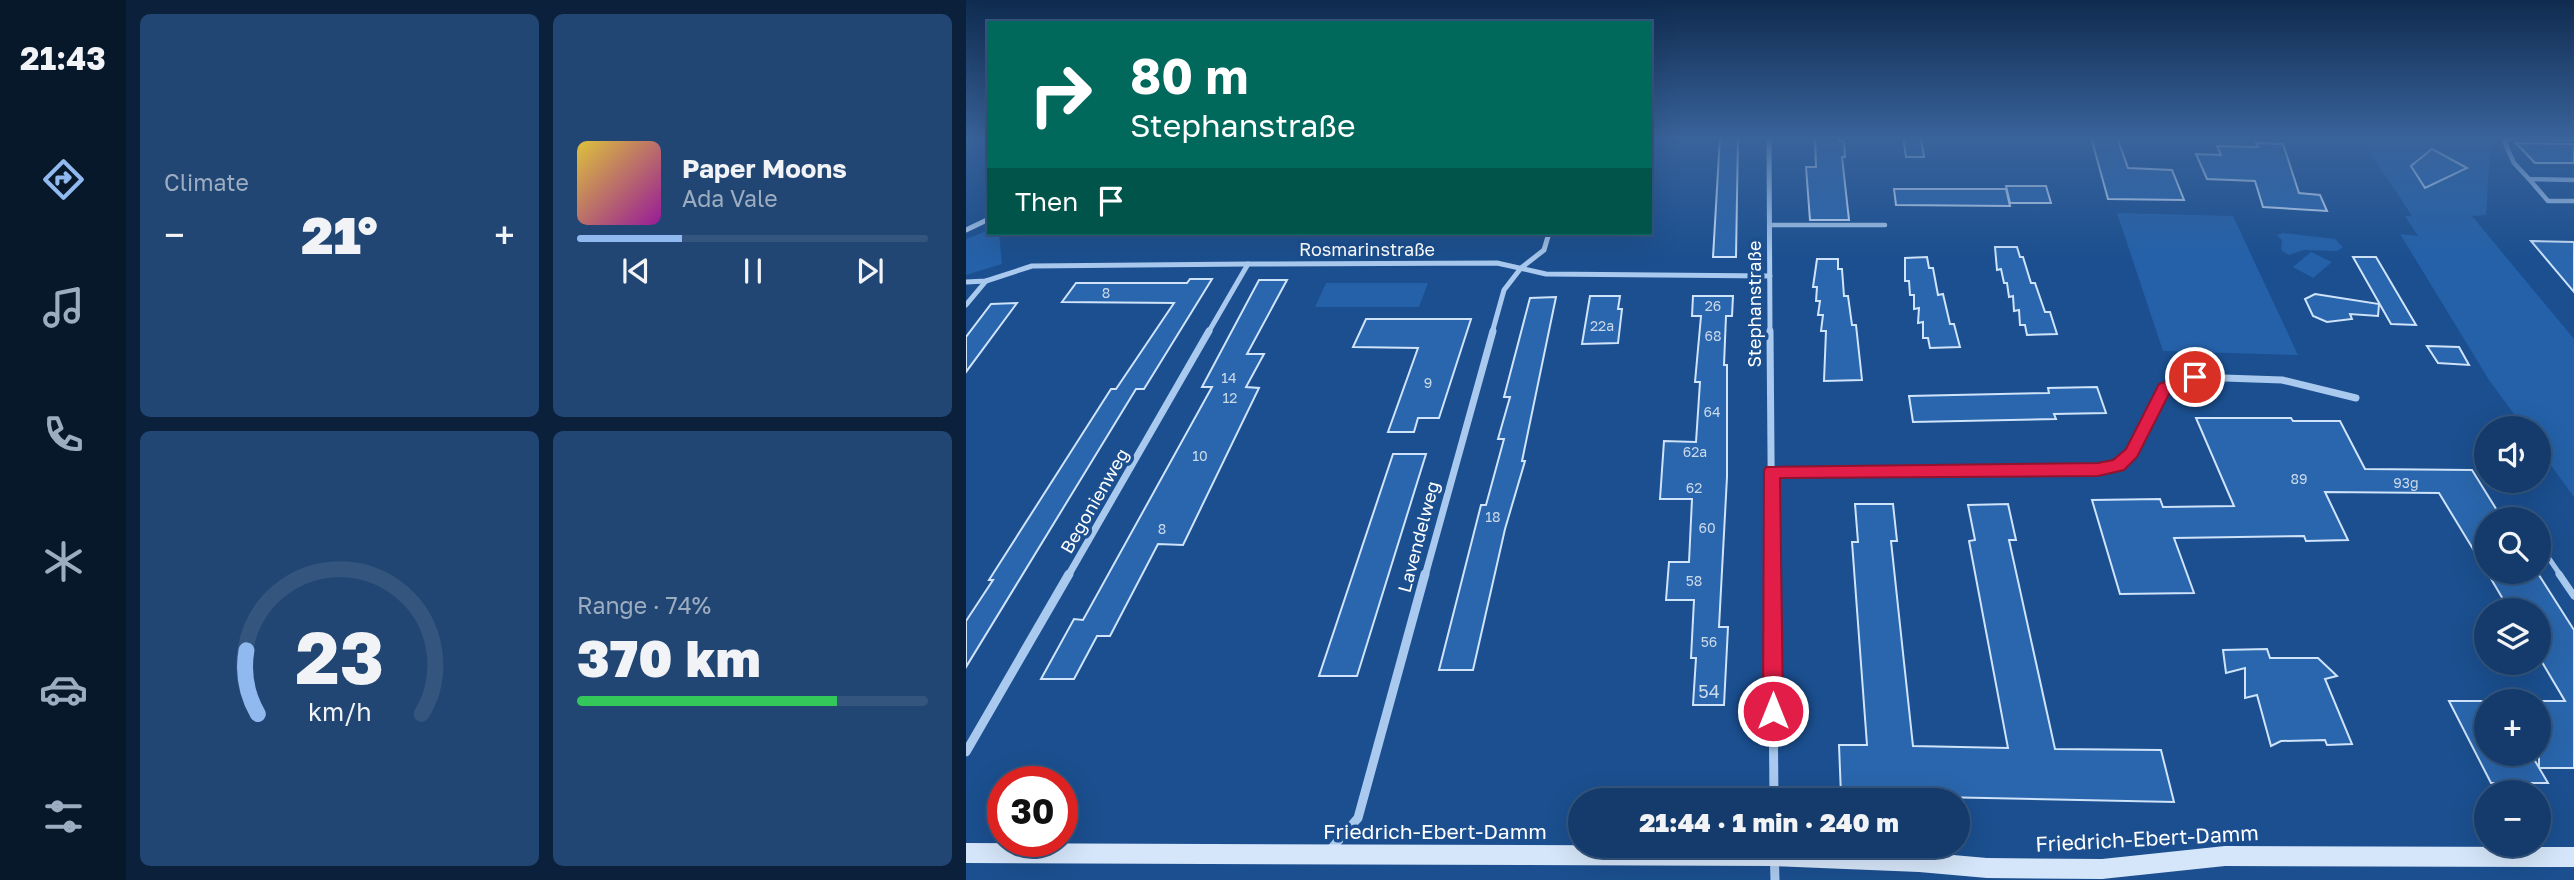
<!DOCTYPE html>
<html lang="en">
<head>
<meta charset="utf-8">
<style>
	:root { --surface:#143b6b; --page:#214673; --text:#f1f3f6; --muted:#9dadc1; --line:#33557e; --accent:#90b9f0 }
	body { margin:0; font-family:"Golos Text",sans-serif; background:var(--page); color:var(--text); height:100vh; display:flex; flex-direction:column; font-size:26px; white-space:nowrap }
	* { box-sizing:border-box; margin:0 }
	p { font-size:23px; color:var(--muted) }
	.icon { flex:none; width:38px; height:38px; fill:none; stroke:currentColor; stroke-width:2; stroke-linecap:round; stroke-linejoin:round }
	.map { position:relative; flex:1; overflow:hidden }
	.details { display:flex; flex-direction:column; gap:14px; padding:14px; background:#0b203b; width:840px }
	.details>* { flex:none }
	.hud { position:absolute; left:21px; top:21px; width:665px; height:214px; border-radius:0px; box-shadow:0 7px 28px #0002,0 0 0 2px var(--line); background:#00695c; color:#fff; overflow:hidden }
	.buttons { position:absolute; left:1508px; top:416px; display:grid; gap:14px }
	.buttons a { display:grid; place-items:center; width:77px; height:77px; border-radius:50%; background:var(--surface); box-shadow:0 7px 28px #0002,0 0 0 2px var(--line); font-size:35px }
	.speed { position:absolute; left:21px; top:766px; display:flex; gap:14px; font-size:35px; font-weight:700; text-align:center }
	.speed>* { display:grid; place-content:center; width:91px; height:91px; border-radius:50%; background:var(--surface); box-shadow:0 7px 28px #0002,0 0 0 2px var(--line); line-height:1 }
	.speed .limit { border:10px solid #d22; background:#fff; color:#111 }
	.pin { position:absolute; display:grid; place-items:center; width:60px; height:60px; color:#fff; margin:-30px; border:4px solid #fff; border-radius:50%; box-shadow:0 2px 7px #0007 }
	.me { position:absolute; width:77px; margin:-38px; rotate:0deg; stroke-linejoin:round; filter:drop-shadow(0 0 5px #0008) }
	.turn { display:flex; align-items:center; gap:24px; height:147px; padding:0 28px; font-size:32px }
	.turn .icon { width:91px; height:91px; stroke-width:2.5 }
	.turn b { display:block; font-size:49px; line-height:60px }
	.then { display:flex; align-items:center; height:66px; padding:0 28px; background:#0003; gap:14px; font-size:26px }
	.big { font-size:52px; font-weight:800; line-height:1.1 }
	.details .widget { flex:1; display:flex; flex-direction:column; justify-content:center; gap:10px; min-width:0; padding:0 24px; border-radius:10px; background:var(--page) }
	.details .dial { align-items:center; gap:0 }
	.dial svg { height:182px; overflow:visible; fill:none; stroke:var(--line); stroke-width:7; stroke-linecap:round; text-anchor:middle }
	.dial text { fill:var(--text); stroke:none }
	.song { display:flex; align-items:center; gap:21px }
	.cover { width:84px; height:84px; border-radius:10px; background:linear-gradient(135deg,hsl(50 70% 55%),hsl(300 70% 35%)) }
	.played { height:7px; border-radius:4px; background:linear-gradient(90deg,var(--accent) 30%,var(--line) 30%) }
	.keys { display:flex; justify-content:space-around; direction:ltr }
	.heat { display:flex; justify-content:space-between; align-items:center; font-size:38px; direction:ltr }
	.charge { height:10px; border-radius:5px; background:linear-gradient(90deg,#34c759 74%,var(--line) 0) }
	.details .tiles { flex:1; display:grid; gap:14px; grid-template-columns:repeat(2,1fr) }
	.trip { position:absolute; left:602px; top:788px; width:402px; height:70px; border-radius:35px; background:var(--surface); box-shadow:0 7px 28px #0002,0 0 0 2px var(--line); font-weight:800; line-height:70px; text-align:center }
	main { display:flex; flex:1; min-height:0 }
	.tab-bar { display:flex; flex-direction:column; width:126px; justify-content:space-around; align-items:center; background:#08182b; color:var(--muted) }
	.tab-bar .icon { width:49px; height:49px }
	.tab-bar .current { color:var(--accent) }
	.tab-bar b { font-size:32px; color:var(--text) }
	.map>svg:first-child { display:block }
</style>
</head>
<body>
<main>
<nav class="tab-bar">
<b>21:43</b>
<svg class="icon current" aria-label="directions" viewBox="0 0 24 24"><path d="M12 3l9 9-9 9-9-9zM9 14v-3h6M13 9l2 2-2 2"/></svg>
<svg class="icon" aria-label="music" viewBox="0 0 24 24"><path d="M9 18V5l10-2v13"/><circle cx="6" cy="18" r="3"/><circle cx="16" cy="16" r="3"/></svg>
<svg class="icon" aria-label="phone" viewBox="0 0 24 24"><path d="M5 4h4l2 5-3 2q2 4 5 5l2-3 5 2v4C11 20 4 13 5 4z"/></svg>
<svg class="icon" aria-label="climate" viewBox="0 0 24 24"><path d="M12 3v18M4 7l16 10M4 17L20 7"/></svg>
<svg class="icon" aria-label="car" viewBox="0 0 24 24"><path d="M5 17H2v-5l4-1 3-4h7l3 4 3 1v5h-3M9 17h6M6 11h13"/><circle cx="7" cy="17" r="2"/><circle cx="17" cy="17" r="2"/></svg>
<svg class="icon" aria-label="filters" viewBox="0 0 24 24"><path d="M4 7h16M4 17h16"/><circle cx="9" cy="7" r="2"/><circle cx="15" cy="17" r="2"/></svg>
</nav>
<section class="details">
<div class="tiles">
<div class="widget"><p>Climate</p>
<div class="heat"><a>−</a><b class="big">21°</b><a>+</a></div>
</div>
<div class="widget">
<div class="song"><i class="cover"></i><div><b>Paper Moons</b><p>Ada Vale</p></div></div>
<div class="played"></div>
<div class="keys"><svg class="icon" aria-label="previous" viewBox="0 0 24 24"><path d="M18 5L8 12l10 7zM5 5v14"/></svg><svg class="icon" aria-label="pause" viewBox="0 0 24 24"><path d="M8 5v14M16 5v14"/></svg><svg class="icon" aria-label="next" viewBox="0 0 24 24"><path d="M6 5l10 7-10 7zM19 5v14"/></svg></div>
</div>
<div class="widget dial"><svg viewBox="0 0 100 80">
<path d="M14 69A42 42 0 1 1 86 69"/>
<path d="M14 69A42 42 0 0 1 9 41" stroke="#90b9f0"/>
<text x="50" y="56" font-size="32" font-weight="700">23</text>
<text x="50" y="72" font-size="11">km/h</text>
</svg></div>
<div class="widget"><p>Range · 74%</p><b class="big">370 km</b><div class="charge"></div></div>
</div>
</section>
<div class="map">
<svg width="1608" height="880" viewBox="0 0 1608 880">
	<rect width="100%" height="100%" fill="#1b4f8f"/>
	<g fill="#2461a8">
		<polygon points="1394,137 1525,137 1520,215 1506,216 1608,339 1608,497 1573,449 1573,429 1559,429 1523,380 1434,234 1452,236 1439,216 1446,216"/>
		<polygon points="1151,213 1267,216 1332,355 1197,351"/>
		<polygon points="23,230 23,233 33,233 36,264 0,275 0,239"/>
		<polygon points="1317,233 1369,239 1377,247 1371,251 1338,250 1323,255 1315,250 1316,240 1311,235"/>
		<polygon points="1345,252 1366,262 1347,278 1327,267"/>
		<polygon points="360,283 462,283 453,307 349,307"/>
	</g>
	<g fill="#2a66ad" stroke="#cfe3fa" stroke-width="2">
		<polygon points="754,137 772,137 770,257 747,257"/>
		<polygon points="849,137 873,137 873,141 878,141 879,157 876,157 883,220 844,220 840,167 850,167"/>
		<polygon points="937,137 955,137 958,157 940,157"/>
		<polygon points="1125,137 1151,137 1162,168 1206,170 1218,200 1142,199"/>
		<polygon points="1290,143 1317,144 1333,193 1354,195 1361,211 1297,207 1289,181 1241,179 1230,154 1255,155 1251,146 1292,147"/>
		<polygon points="1550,143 1608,144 1608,163 1569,163"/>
		<polygon points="1466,149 1501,168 1459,188 1445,166"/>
		<polygon points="1040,186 1080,186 1085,203 1044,203"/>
		<polygon points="928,189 1040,189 1044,206 930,205"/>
		<polygon points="1565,241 1608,242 1608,292"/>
		<polygon points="1029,247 1051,247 1054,257 1057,257 1065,283 1069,283 1079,312 1084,312 1091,334 1061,335 1059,325 1054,325 1053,310 1048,311 1047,296 1043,297 1041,283 1038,283 1035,269 1031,270"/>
		<polygon points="961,257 963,268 967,268 972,295 977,294 984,324 988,324 994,347 964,348 962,338 957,338 957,322 952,323 953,308 948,309 948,295 944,295 943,281 939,281 939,258"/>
		<polygon points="1387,257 1410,257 1450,325 1425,324"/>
		<polygon points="851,259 872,259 872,269 876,269 878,296 882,296 886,325 890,325 896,380 858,381 860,331 855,331 857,315 852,315 854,301 850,301 851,287 847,287"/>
		<polygon points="224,279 246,279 178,389 170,389 0,667 0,621 27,580 23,580 145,389 150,389 208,303 96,302 110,283 221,283"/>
		<polygon points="293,280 321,280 281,354 298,354 280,387 293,388 217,545 192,544 144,636 131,636 108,679 75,679 108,619 117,620 246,387 236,387"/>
		<polygon points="1349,294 1413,304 1412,316 1384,314 1386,319 1361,322 1347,316 1339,299"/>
		<polygon points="624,296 654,296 652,309 656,309 652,343 616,344"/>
		<polygon points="727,296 767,296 766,316 760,316 758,365 761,365 761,477 753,627 762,627 758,705 727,705 730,658 725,658 728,600 700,600 703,562 723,562 726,499 694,499 698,441 730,442 734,382 729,382 735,316 726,316"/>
		<polygon points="590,297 556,461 559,461 539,529 507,670 473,670 515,505 520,505 538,439 532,439 544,397 538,397 564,298"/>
		<polygon points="51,303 0,372 0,337 25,304"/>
		<polygon points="400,319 505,319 473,418 452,418 448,432 422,432 452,348 387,347"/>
		<polygon points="1461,346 1493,347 1503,365 1472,363"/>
		<polygon points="1131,387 1140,413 1088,414 1090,419 947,422 943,396 1083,393 1082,388"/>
		<polygon points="1230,418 1325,418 1327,421 1374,421 1399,469 1506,470 1537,520 1521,520 1521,572 1473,493 1359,492 1382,540 1340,541 1338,536 1208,538 1228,593 1154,594 1126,500 1194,499 1197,507 1268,506"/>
		<polygon points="427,454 460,454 391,676 353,676"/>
		<polygon points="889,504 927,504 931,541 925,541 947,746 1042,748 1003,541 1009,540 1002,505 1042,504 1050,540 1043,540 1089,749 1195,750 1208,802 875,795 873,745 901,745 886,542 892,542"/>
		<polygon points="1521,572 1571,572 1608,630 1608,768 1573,768 1573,701 1599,701 1573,657 1573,611 1544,611"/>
		<polygon points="1301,649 1304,658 1352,658 1371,676 1359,679 1386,744 1361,745 1359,740 1315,741 1305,746 1291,695 1279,698 1279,668 1260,673 1257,650"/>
		<polygon points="1483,701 1521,701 1521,754 1565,754 1582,783 1525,783"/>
	</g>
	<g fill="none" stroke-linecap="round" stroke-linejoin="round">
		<g stroke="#a9c9ee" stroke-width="4.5">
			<polyline points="1608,139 1546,138 1538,141 1548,163 1563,179 1608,180"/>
			<polyline points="1563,179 1582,201 1608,201"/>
			<polyline points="804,225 919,225"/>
		</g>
		<polyline stroke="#a9c9ee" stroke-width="5" points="1573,544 1595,576"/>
		<polyline stroke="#a9c9ee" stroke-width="7" points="1593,574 1608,596"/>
		<g stroke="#a9c9ee" stroke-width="5">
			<polyline points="803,137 804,333"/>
			<polyline points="0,230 23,219"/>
			<polyline points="0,282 20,281 66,266 282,264 531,263 580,274 804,276"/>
			<polyline points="0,305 20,281"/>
			<polyline points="242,333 282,264"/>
			<polyline points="526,333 538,290 555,268 578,250 583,233"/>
		</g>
		<g stroke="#a9c9ee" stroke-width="7">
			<polyline points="804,331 806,576"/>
			<polyline points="806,471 1132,470 1152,465 1166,453 1198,388 1229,377 1316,380 1390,398"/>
			<polyline points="102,576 243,331"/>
			<polyline points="459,576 527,331"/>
		</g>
		<g stroke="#a9c9ee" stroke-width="9">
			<polyline points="806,574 808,800"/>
			<polyline points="0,752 103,574"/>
			<polyline points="808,845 809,880"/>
			<polyline points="365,849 392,818 459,574"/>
		</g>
		<polygon fill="#d6e6fa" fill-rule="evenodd" points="0,843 808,846 953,852 1021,858 1136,859 1259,846 1608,847 1608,867 1259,866 1136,879 1021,878 953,872 808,866 0,863"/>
	</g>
	<linearGradient id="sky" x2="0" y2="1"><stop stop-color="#0f2b4f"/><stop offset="0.53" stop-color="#39639b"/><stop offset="1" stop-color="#39639b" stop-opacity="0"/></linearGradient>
	<rect width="1608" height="260" fill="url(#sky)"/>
	<polygon fill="#e11d48" stroke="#92132f" stroke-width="2" points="1229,372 1237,377 1235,381 1204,392 1171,457 1158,470 1132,476 814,478 817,711 814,718 807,720 800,718 797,711 798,471 800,467 1132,463 1147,460 1160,449 1193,384"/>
	<g text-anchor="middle" stroke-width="7" stroke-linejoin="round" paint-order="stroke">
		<g font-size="14" fill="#cad9ea">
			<text x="140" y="298">8</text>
			<text x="747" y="311">26</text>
			<text x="636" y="331">22a</text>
			<text x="747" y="341">68</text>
			<text x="263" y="383">14</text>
			<text x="462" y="388">9</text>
			<text x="264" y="403">12</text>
			<text x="746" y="417">64</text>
			<text x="729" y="457">62a</text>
			<text x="234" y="461">10</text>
			<text x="1333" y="484">89</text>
			<text x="1440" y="488">93g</text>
			<text x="728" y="493">62</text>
			<text x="527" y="522">18</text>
			<text x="741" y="533">60</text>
			<text x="196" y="534">8</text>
			<text x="728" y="586">58</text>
			<text x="743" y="647">56</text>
		</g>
		<g font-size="18" fill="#fff" stroke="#1b4f8f">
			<text x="401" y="256">Rosmarinstraße</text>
			<text transform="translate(789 304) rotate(-90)" y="6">Stephanstraße</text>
			<text transform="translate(129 501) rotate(-60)" y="6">Begonienweg</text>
			<text transform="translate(453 537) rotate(-75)" y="6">Lavendelweg</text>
		</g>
		<g font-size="18" fill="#cad9ea">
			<text x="743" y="698">54</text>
		</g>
		<g font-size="21" fill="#fff" stroke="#1b4f8f">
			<text x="469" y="839">Friedrich-Ebert-Damm</text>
			<text transform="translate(1181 839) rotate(-3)" y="7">Friedrich-Ebert-Damm</text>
		</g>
	</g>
</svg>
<div class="buttons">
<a><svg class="icon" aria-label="sound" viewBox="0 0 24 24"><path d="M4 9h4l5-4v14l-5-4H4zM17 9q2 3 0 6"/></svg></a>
<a><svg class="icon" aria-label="search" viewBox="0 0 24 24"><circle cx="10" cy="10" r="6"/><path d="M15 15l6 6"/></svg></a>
<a><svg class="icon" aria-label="layers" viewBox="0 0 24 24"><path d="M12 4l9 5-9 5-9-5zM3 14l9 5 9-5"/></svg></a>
<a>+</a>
<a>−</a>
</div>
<div class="speed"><div class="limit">30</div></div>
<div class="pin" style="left:1229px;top:377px;background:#d93025"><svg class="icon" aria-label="arrive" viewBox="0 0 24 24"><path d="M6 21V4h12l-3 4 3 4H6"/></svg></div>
<svg class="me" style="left:807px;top:711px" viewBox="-20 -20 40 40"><circle r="17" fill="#e11d48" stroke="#fff" stroke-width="3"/><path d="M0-11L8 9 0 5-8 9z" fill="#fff"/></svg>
<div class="trip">21:44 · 1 min · 240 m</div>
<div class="hud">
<div class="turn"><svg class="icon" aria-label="right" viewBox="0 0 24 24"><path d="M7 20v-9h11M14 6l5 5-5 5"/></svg><div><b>80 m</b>Stephanstraße</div></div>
<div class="then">Then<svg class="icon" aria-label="arrive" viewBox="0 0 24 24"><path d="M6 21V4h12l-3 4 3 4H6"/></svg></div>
</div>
</div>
</main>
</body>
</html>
